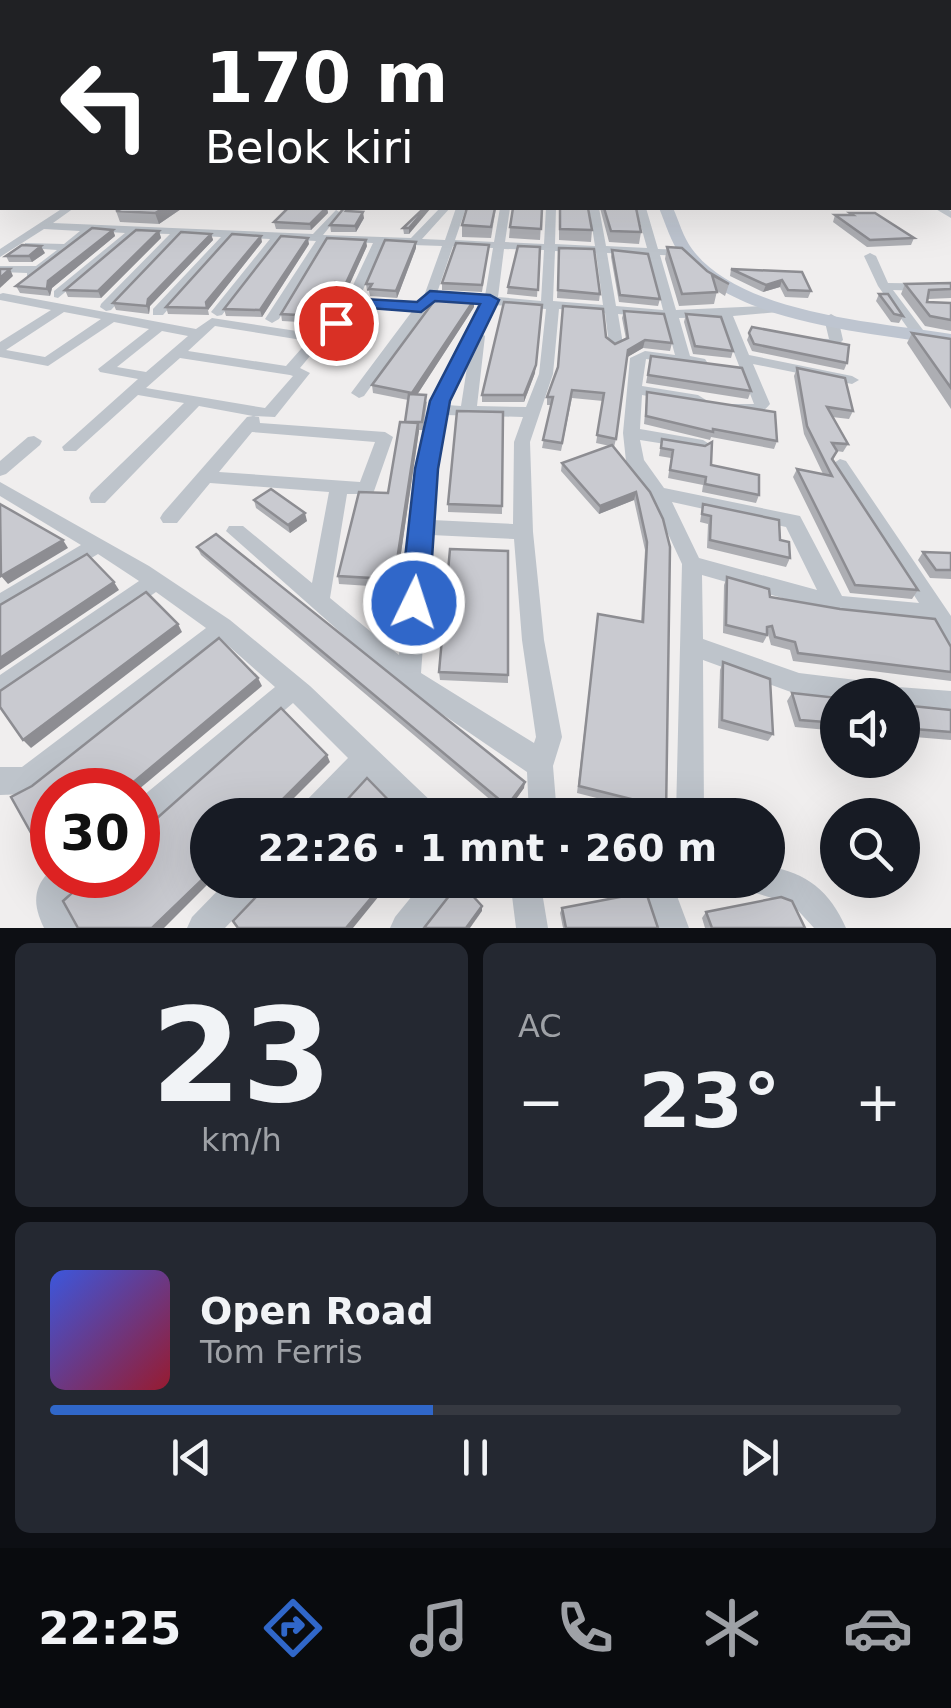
<!DOCTYPE html>
<html lang="id">
<head>
<meta charset="utf-8">
<style>
	:root { --surface:#171b24; --page:#242831; --text:#f1f3f6; --muted:#9ea1a6; --line:#363941; --accent:#3067c9 }
	body { margin:0; font-family:"DejaVu Sans",sans-serif; background:var(--page); color:var(--text); height:100vh; display:flex; flex-direction:column; font-size:38px; white-space:nowrap }
	* { box-sizing:border-box; margin:0 }
	p { font-size:32px; color:var(--muted) }
	.icon { flex:none; width:55px; height:55px; fill:none; stroke:currentColor; stroke-width:2; stroke-linecap:round; stroke-linejoin:round }
	.map { position:relative; height:928px; overflow:hidden }
	.side { display:flex; flex-direction:column; gap:15px; padding:15px; background:#0d0f14; flex:1 }
	.side>* { flex:none }
	.banner { position:absolute; left:0px; top:0px; width:952px; height:210px; box-shadow:0 10px 40px #0002; background:#202124; color:#fff; overflow:hidden }
	.fabs { position:absolute; left:820px; top:678px; display:grid; gap:20px }
	.fabs a { display:grid; place-items:center; width:100px; height:100px; border-radius:50%; background:var(--surface); box-shadow:0 10px 40px #0002; font-size:50px }
	.speed { position:absolute; left:30px; top:768px; display:flex; gap:20px; font-size:50px; font-weight:700; text-align:center }
	.speed>* { display:grid; place-content:center; width:130px; height:130px; border-radius:50%; background:var(--surface); box-shadow:0 10px 40px #0002; line-height:1 }
	.speed .limit { border:15px solid #d22; background:#fff; color:#111 }
	.pin { position:absolute; display:grid; place-items:center; width:85px; height:85px; color:#fff; margin:-42px; border:5px solid #fff; border-radius:50%; box-shadow:0 2px 10px #0007 }
	.me { position:absolute; width:110px; margin:-55px; rotate:4deg; stroke-linejoin:round; filter:drop-shadow(0 0 8px #0008) }
	.turn { display:flex; align-items:center; gap:35px; height:210px; padding:0 40px; font-size:45px }
	.turn .icon { width:130px; height:130px; stroke-width:2.5 }
	.turn b { display:block; font-size:70px; line-height:85px }
	.big { font-size:75px; font-weight:700; line-height:1.1 }
	.side .widget { flex:1; display:flex; flex-direction:column; justify-content:center; gap:15px; min-width:0; padding:0 35px; border-radius:15px; background:var(--page) }
	.side .dial { align-items:center; gap:0 }
	.dial b { font-size:130px; line-height:1 }
	.song { display:flex; align-items:center; gap:30px }
	.cover { width:120px; height:120px; border-radius:15px; background:linear-gradient(135deg,hsl(230 70% 55%),hsl(350 70% 35%)) }
	.played { height:10px; border-radius:5px; background:linear-gradient(90deg,var(--accent) 45%,var(--line) 45%) }
	.keys { display:flex; justify-content:space-around; direction:ltr }
	.heat { display:flex; justify-content:space-between; align-items:center; font-size:55px; direction:ltr }
	.side .tiles { flex:1; display:grid; gap:15px; grid-template-columns:1fr 1fr }
	.widget:last-child { grid-column:span 2 }
	.trip { position:absolute; left:190px; top:798px; width:595px; height:100px; border-radius:50px; background:var(--surface); box-shadow:0 10px 40px #0002; font-weight:700; line-height:100px; text-align:center }
	.tabs { display:flex; height:160px; justify-content:space-around; align-items:center; background:#090b0e; color:var(--muted) }
	.tabs .icon { width:70px; height:70px }
	.tabs .selected { color:var(--accent) }
	.tabs b { font-size:45px; color:var(--text) }
	.map>svg:first-child { display:block }
</style>
</head>
<body>
<div class="map">
<svg width="951" height="928" viewBox="0 0 951 928">
	<rect width="100%" height="100%" fill="#f0eeee"/>
	<g fill="none" stroke-linecap="round" stroke-linejoin="round">
		<g fill="#bec4cb" fill-rule="evenodd">
			<rect x="950" y="101" width="1" height="4"/>
			<path d="M63 208H74L53 223 313 234 336 210 341 213 323 235 411 238 440 208H450L422 239 445 240 456 208H466L455 240 494 242 500 208H510L505 242 544 244 546 208H556L555 244 595 246 589 208H599L606 246 647 248 636 208H646L658 249 686 250 692 253 686 256 660 255 676 310 783 305V311L778 312 733 316 749 355 852 376 859 380 852 384 753 364 770 404C759 419 744 414 727 410L725 407 727 404H754L720 317 679 318 690 356 705 359 707 362 700 366 646 359 642 386 698 395 706 400 698 405 642 395 640 429 703 440 711 445 703 450 640 440 644 460 664 488 800 516 842 596 919 603 831 465 840 459 846 461 951 616V647L943 644 931 623 835 613 702 575 703 639 799 673 889 684 898 687 951 691V715L902 709V695H838V700L799 695 703 660 704 815H676L682 564 650 495 626 461 623 433 630 358 645 351 675 355 665 318 618 314 623 344 616 348 609 344 605 313 559 309 553 374 530 442 533 532 544 640 562 737 553 766 557 815H529L527 772 401 686 226 531 229 526H243L312 583 329 492 210 483 177 523H163L160 518 163 513 247 417 253 416 199 406 105 503H91L89 498 91 493 184 403 138 395 76 451H64L62 447 138 379 100 372 98 369 149 329 114 322 48 366 0 357V342L51 310 0 300V294L3 293 196 329 212 318 323 335 325 338 300 368 310 373 275 417 253 416 259 417 260 423 385 432 393 437 373 494H347L330 598 399 655 410 527 432 401 483 304 433 300 364 396 359 398 351 393 413 310 354 306 341 326 336 327 329 323 345 302 373 243 326 241 279 319 272 323 265 319 316 241 281 239 222 315 217 316 211 312 270 239 232 237 163 315H153V309L221 237 181 235 111 310 106 311 100 307 101 304 170 234 137 233 58 298 54 297V291L125 233 93 231 35 279H27V273L0 272V266H36L57 250 29 248 25 247V243L64 244 80 231 44 229 0 257V249ZM383 244 442 246 424 296 418 303 359 299ZM453 246 493 248 485 296 437 293ZM504 249 544 250 541 301 498 297ZM555 251 596 253 603 305 553 301ZM607 253 649 255 663 310 616 306ZM495 305 546 309 539 374 526 407 477 406 485 336 481 333ZM64 312 101 319 45 357 6 350ZM215 326 308 341 286 366 188 351ZM162 331 188 336 146 372 117 367ZM180 358 290 375 293 376 265 408 146 388ZM468 361 461 406 447 405 448 401ZM445 415 523 417 514 442 513 524 432 520 436 469ZM252 432 375 442 360 482 219 472ZM672 502 786 527 817 590 699 558ZM431 535 514 539 522 640 536 737 534 743 421 673Z"/>
			<polygon points="934,208 945,208 951,211 951,218"/>
			<polygon points="870,253 876,256 888,283 951,284 951,292 893,290 926,334 924,337 914,337 878,286 864,256"/>
			<path d="M831 314 838 318 843 340C833 351 821 347 807 344V338L829 339 824 318Z"/>
			<polygon points="34,436 42,441 40,445 6,474 0,476 0,461 28,437"/>
			<polygon points="0,482 149,566 230,620 310,686 435,805 439,815 405,815 367,777 331,815 298,815 302,805 348,758 293,703 148,828 138,832 138,800 275,687 223,641 37,790 27,794 0,795 0,767 22,767 206,628 156,592 0,700 0,675 139,581 98,554 0,613 0,593 81,545 0,496"/>
			<path d="M768 866C807 873 830 891 846 928H814L792 904 749 891 745 880H768Z"/>
			<path d="M52 869V875H84C80 884 64 895 65 904 66 910 74 922 77 928H44C33 905 32 887 52 869Z"/>
			<polygon points="228,880 264,880 260,891 225,928 187,928 192,917"/>
			<polygon points="425,880 459,880 455,891 426,928 390,928 395,917"/>
			<polygon points="510,880 540,880 548,928 516,928"/>
			<polygon points="641,880 671,880 689,928 657,928"/>
		</g>
		<path fill="#bec5d0" fill-rule="evenodd" d="M659 208H673C679 221 683 237 692 249 740 314 877 322 951 334V346C871 332 736 325 682 257 671 243 666 225 659 208Z"/>
	</g>
	<g fill="#adaeb3">
		<polygon points="327,208 328,213 311,230 276,229 274,222"/>
		<polygon points="424,208 409,234 404,234 403,228"/>
		<polygon points="467,208 496,208 491,238 462,237 462,225"/>
		<polygon points="542,208 540,240 509,238 510,227"/>
		<polygon points="559,208 588,208 592,230 591,242 559,240"/>
		<polygon points="600,208 636,208 641,232 639,244 609,242"/>
		<polygon points="181,209 159,224 120,222 116,211"/>
		<polygon points="349,211 364,218 356,232 331,232 330,225"/>
		<polygon points="850,213 914,238 911,245 867,247 833,222 835,215 849,215"/>
		<polygon points="113,230 115,236 52,288 50,296 20,293 16,286"/>
		<polygon points="159,231 161,238 101,298 68,297 65,290"/>
		<polygon points="211,234 213,240 150,306 149,314 116,310 113,303"/>
		<polygon points="262,242 208,310 209,315 168,314 166,307"/>
		<polygon points="309,244 262,317 226,316 224,309"/>
		<polygon points="489,245 482,292 442,290 442,283"/>
		<polygon points="367,246 347,290 336,289 317,323 282,321 281,314"/>
		<polygon points="540,247 537,297 507,294 508,287"/>
		<polygon points="667,247 729,284 725,296 717,291 714,304 679,306 665,259"/>
		<polygon points="416,248 397,298 370,296 369,291 367,291 366,284"/>
		<polygon points="559,248 600,294 599,301 557,298"/>
		<polygon points="612,250 660,299 658,306 619,302 611,257"/>
		<polygon points="45,253 32,262 9,262 6,256"/>
		<polygon points="731,269 802,272 811,291 808,298 785,297 780,287 763,292 730,276"/>
		<polygon points="951,283 951,298 928,299 927,302 951,303 951,331 925,326 901,294 905,284"/>
		<polygon points="879,294 903,316 899,323 891,322 876,301"/>
		<polygon points="474,307 417,395 427,402 423,430 419,430 392,614 368,614 367,606 370,586 339,584 338,576 388,493 405,422 408,400 373,393 372,385"/>
		<polygon points="624,311 672,343 670,351 643,348 627,357 616,439 614,447 613,446 650,492 666,815 632,815 632,807 577,793 598,614 641,621 645,550 634,500 599,514 561,471 562,463 610,446 596,443 603,401 572,398 561,451 542,448 551,405 547,405 547,397 606,337 615,344 626,339 622,318"/>
		<polygon points="686,314 733,351 731,358 693,354 684,322"/>
		<polygon points="752,327 847,363 844,370 752,351 747,340"/>
		<polygon points="912,333 951,339 951,409 907,343"/>
		<polygon points="651,356 751,391 748,399 646,383"/>
		<polygon points="797,368 853,411 849,419 832,417 848,444 843,452 837,451 833,460 918,590 912,599 850,593 793,477 797,469 823,474 804,434 794,376"/>
		<polygon points="535,373 524,402 482,402 482,395"/>
		<polygon points="647,392 777,441 774,449 711,437 710,440 644,424"/>
		<polygon points="503,412 502,514 448,512 448,504"/>
		<polygon points="662,439 711,465 759,495 756,503 702,492 703,485 668,478 671,458 659,456"/>
		<polygon points="254,500 307,521 290,533 256,508"/>
		<polygon points="703,504 780,540 790,558 786,567 707,548 708,524 700,522"/>
		<polygon points="197,547 524,788 506,813 201,555"/>
		<polygon points="923,552 951,553 951,579 930,578 918,560"/>
		<polygon points="727,577 770,597 951,647 951,681 793,661 790,650 771,645 768,634 763,643 723,633 724,585"/>
		<polygon points="723,662 773,734 768,741 718,728 720,670"/>
		<polygon points="439,672 508,675 508,683 440,680"/>
		<polygon points="792,693 838,698 838,731 795,727 787,701"/>
		<polygon points="902,705 951,710 951,740 902,736"/>
		<polygon points="562,908 658,928 563,928 560,913"/>
		<polygon points="706,912 805,928 705,928 702,918"/>
	</g>
	<g fill="#8d8d92">
		<polygon points="164,208 181,208 181,209 159,224 155,213"/>
		<polygon points="327,208 328,213 311,230 310,224"/>
		<polygon points="426,208 431,208 409,234 409,228"/>
		<polygon points="363,212 364,218 356,232 355,226"/>
		<polygon points="113,230 115,236 52,288 50,296 47,289 48,281"/>
		<polygon points="159,231 161,238 101,298 98,291"/>
		<polygon points="211,234 213,240 150,306 149,314 147,306 148,299"/>
		<polygon points="261,236 262,242 208,310 206,302"/>
		<polygon points="308,238 309,244 262,317 260,310"/>
		<polygon points="366,240 367,246 347,290 346,283"/>
		<polygon points="416,242 416,248 397,298 396,291"/>
		<polygon points="41,246 45,253 32,262 29,256"/>
		<polygon points="10,269 13,276 0,288 0,278"/>
		<polygon points="782,280 780,287 763,292 766,285"/>
		<polygon points="335,282 336,289 317,323 316,316"/>
		<polygon points="474,300 474,307 413,401 412,393"/>
		<polygon points="542,305 535,373 524,402 524,395"/>
		<polygon points="645,340 643,348 626,358 628,350"/>
		<polygon points="418,423 419,431 392,614 390,606"/>
		<polygon points="636,492 634,500 599,514 600,506"/>
		<polygon points="305,513 307,521 290,533 288,525"/>
		<polygon points="63,540 68,548 8,584 1,576"/>
		<polygon points="114,582 119,590 0,670 0,658"/>
		<polygon points="178,624 182,632 31,748 23,740"/>
		<polygon points="258,678 262,686 138,790 124,790"/>
		<polygon points="327,755 330,762 277,815 267,815"/>
		<polygon points="525,782 524,788 506,813 507,806"/>
		<polygon points="52,849 52,862 44,856"/>
		<polygon points="208,874 208,880 212,880 164,928 152,928"/>
		<polygon points="386,880 392,880 353,928 346,928"/>
		<polygon points="482,906 482,911 470,928 466,928"/>
	</g>
	<g fill="#c9cad0" stroke="#8d8d92" stroke-width="2.5">
		<polygon points="123,208 164,208 155,213 116,211"/>
		<polygon points="288,208 326,208 310,224 274,222"/>
		<polygon points="344,208 348,208 346,211 363,212 355,226 330,225"/>
		<polygon points="424,208 426,208 409,228 403,228"/>
		<polygon points="467,208 495,208 491,227 462,225"/>
		<polygon points="513,208 542,208 541,229 510,227"/>
		<polygon points="560,208 588,208 592,230 560,229"/>
		<polygon points="604,208 636,208 641,232 611,231"/>
		<polygon points="850,213 875,213 914,238 870,240 835,215 853,215"/>
		<polygon points="92,228 113,230 48,281 47,289 16,286"/>
		<polygon points="136,230 159,231 98,291 65,290"/>
		<polygon points="181,232 211,234 148,299 147,306 113,303"/>
		<polygon points="232,234 261,236 206,302 207,308 166,307"/>
		<polygon points="281,236 308,238 260,310 224,309"/>
		<polygon points="327,238 366,240 346,283 335,282 316,316 281,314"/>
		<polygon points="385,240 416,242 396,291 369,289 372,284 366,284"/>
		<polygon points="456,243 489,245 482,285 442,283"/>
		<polygon points="22,245 41,246 29,256 6,256"/>
		<polygon points="518,246 540,247 538,290 508,287"/>
		<polygon points="667,247 682,248 707,271 729,284 712,275 717,292 682,294"/>
		<polygon points="559,248 594,249 600,294 558,290"/>
		<polygon points="612,250 648,254 660,299 620,295"/>
		<polygon points="0,269 10,269 0,278"/>
		<polygon points="731,269 802,272 811,291 788,290 782,280 766,285"/>
		<polygon points="951,283 951,289 929,290 927,302 951,303 951,320 930,316 905,284"/>
		<polygon points="879,294 888,294 903,316 894,314"/>
		<polygon points="437,297 474,300 412,393 372,385"/>
		<polygon points="504,302 542,305 536,365 524,395 482,395"/>
		<polygon points="563,306 603,309 606,337 615,344 628,338 624,311 664,314 672,343 645,340 628,350 616,439 597,435 604,393 572,390 562,443 543,440 553,397 547,397 558,367"/>
		<polygon points="686,314 721,317 733,351 695,346"/>
		<polygon points="752,327 849,345 847,363 754,344 749,333"/>
		<polygon points="912,333 951,339 951,388"/>
		<polygon points="651,356 742,368 751,391 648,375"/>
		<polygon points="797,368 845,378 853,411 827,407 848,444 832,443 837,451 832,459 918,590 855,585 797,469 832,476 807,426"/>
		<polygon points="647,392 775,412 777,441 713,429 713,432 646,416"/>
		<polygon points="409,394 426,395 422,422 405,422"/>
		<polygon points="457,411 503,412 502,506 448,504"/>
		<polygon points="400,422 418,423 390,606 367,606 371,578 338,576 359,492 388,493"/>
		<polygon points="662,439 705,446 712,442 711,465 759,475 759,495 705,484 706,477 670,470 673,450 661,448"/>
		<polygon points="612,445 650,492 663,519 670,547 666,815 635,808 635,800 579,786 598,614 643,622 647,542 636,492 600,506 562,463"/>
		<polygon points="271,489 305,513 288,525 254,500"/>
		<polygon points="0,504 63,540 1,576"/>
		<polygon points="703,504 779,520 780,540 789,542 790,558 710,540 711,516 702,514"/>
		<polygon points="216,534 525,782 507,806 197,547"/>
		<polygon points="450,549 508,551 508,675 439,672"/>
		<polygon points="923,552 951,553 951,570 936,570"/>
		<polygon points="87,554 114,582 0,658 0,605"/>
		<polygon points="727,577 769,589 770,597 840,609 935,619 951,647 951,672 798,653 795,642 775,637 772,626 767,627 767,635 726,625"/>
		<polygon points="146,592 178,624 23,740 0,707 0,691"/>
		<polygon points="219,638 258,678 124,790 52,790 52,849 44,856 11,797 32,786"/>
		<polygon points="723,662 770,679 773,734 722,720"/>
		<polygon points="792,693 838,698 838,723 800,720"/>
		<polygon points="902,705 951,710 951,732 902,728"/>
		<polygon points="281,708 327,755 267,815 208,815 208,874 152,928 78,928 63,901 92,875 138,875 138,835"/>
		<polygon points="367,778 403,815 333,815"/>
		<polygon points="272,880 386,880 346,928 238,928 233,921"/>
		<polygon points="460,882 482,906 466,928 424,928"/>
		<polygon points="646,892 658,928 566,928 562,908"/>
		<polygon points="781,897 792,901 805,928 712,928 706,912"/>
	</g>
	<linearGradient id="sky" x2="0" y2="1"><stop stop-color="#86bde5"/><stop offset="0.43" stop-color="#f8f7f7"/><stop offset="1" stop-color="#f8f7f7" stop-opacity="0"/></linearGradient>
	<rect width="951" height="226" fill="url(#sky)"/>
	<polygon fill="#3067c9" stroke="#1f4383" stroke-width="2.5" points="430,291 490,295 499,300 450,401 438,469 429,603 424,611 414,614 405,611 400,603 415,469 430,401 480,304 435,301 421,312 356,307 342,326 327,323 346,298 417,302"/>
</svg>
<div class="fabs">
<a><svg class="icon" aria-label="sound" viewBox="0 0 24 24"><path d="M4 9h4l5-4v14l-5-4H4zM17 9q2 3 0 6"/></svg></a>
<a><svg class="icon" aria-label="search" viewBox="0 0 24 24"><circle cx="10" cy="10" r="6"/><path d="M15 15l6 6"/></svg></a>
</div>
<div class="speed"><div class="limit">30</div></div>
<div class="pin" style="left:336px;top:323px;background:#d93025"><svg class="icon" aria-label="arrive" viewBox="0 0 24 24"><path d="M6 21V4h12l-3 4 3 4H6"/></svg></div>
<svg class="me" style="left:414px;top:603px" viewBox="-20 -20 40 40"><circle r="17" fill="#3067c9" stroke="#fff" stroke-width="3"/><path d="M0-11L8 9 0 5-8 9z" fill="#fff"/></svg>
<div class="trip">22:26 · 1 mnt · 260 m</div>
<div class="banner">
<div class="turn"><svg class="icon" aria-label="left" viewBox="0 0 24 24"><path d="M17 20v-9H6M10 6l-5 5 5 5"/></svg><div><b>170 m</b>Belok kiri</div></div>
</div>
</div>
<section class="side">
<div class="tiles">
<div class="widget dial"><b>23</b><p>km/h</p></div>
<div class="widget"><p>AC</p>
<div class="heat"><a>−</a><b class="big">23°</b><a>+</a></div>
</div>
<div class="widget">
<div class="song"><i class="cover"></i><div><b>Open Road</b><p>Tom Ferris</p></div></div>
<div class="played"></div>
<div class="keys"><svg class="icon" aria-label="previous" viewBox="0 0 24 24"><path d="M18 5L8 12l10 7zM5 5v14"/></svg><svg class="icon" aria-label="pause" viewBox="0 0 24 24"><path d="M8 5v14M16 5v14"/></svg><svg class="icon" aria-label="next" viewBox="0 0 24 24"><path d="M6 5l10 7-10 7zM19 5v14"/></svg></div>
</div>
</div>
</section>
<nav class="tabs">
<b>22:25</b>
<svg class="icon selected" aria-label="directions" viewBox="0 0 24 24"><path d="M12 3l9 9-9 9-9-9zM9 14v-3h6M13 9l2 2-2 2"/></svg>
<svg class="icon" aria-label="music" viewBox="0 0 24 24"><path d="M9 18V5l10-2v13"/><circle cx="6" cy="18" r="3"/><circle cx="16" cy="16" r="3"/></svg>
<svg class="icon" aria-label="phone" viewBox="0 0 24 24"><path d="M5 4h4l2 5-3 2q2 4 5 5l2-3 5 2v4C11 20 4 13 5 4z"/></svg>
<svg class="icon" aria-label="climate" viewBox="0 0 24 24"><path d="M12 3v18M4 7l16 10M4 17L20 7"/></svg>
<svg class="icon" aria-label="car" viewBox="0 0 24 24"><path d="M5 17H2v-5l4-1 3-4h7l3 4 3 1v5h-3M9 17h6M6 11h13"/><circle cx="7" cy="17" r="2"/><circle cx="17" cy="17" r="2"/></svg>
</nav>
</body>
</html>
